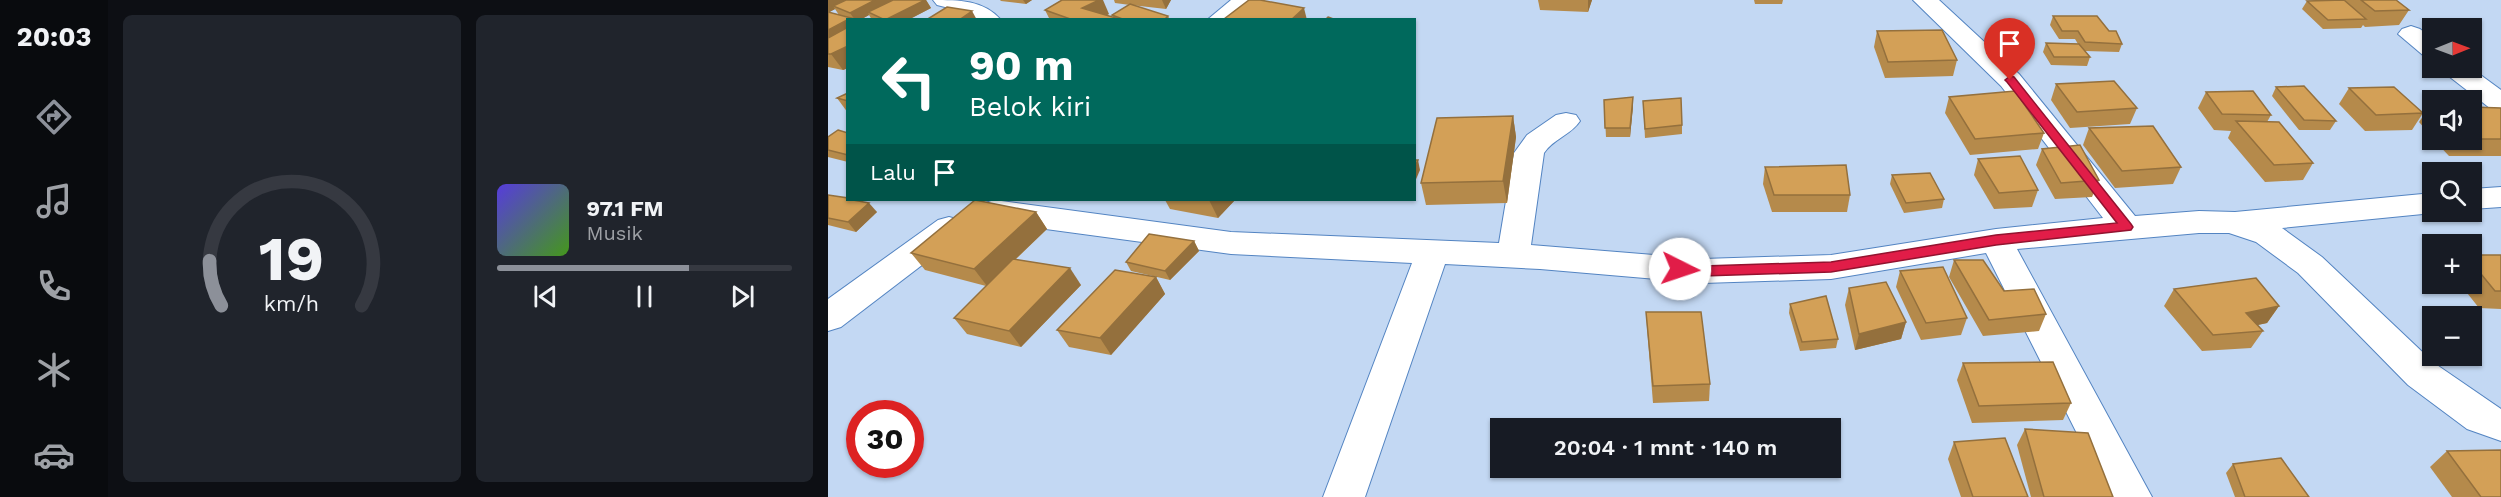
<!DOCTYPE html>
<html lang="id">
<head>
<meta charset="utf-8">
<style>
	:root { --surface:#171b24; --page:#20242c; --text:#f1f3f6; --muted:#9ea1a6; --line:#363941; --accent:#8c9099 }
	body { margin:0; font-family:"Work Sans",sans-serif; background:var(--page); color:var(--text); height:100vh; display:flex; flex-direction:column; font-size:22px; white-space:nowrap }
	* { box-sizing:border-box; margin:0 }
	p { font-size:20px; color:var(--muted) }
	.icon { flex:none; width:33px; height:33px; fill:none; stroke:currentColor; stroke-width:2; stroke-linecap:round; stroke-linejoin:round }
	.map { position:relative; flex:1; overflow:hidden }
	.panel { display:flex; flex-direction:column; gap:15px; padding:15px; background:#0d0f14; width:720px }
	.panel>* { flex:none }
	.banner { position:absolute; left:18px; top:18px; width:570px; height:183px; border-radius:0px; box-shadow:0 2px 4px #0004; background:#00695c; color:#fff; overflow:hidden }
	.needle { width:39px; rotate:89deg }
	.fabs { position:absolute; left:1594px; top:18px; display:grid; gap:12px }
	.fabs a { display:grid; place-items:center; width:60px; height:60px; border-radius:0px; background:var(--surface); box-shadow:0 2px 4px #0004; font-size:30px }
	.speed { position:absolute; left:18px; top:400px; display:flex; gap:12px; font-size:30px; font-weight:700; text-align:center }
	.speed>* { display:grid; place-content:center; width:78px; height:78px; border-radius:50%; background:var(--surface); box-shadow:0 2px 4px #0004; line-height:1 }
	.speed .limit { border:9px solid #d22; background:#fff; color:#111 }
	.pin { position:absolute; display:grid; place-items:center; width:51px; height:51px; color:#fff; margin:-62px -26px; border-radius:50% 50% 50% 0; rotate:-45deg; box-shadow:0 0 6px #0007 }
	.pin .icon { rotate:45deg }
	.me { position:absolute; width:66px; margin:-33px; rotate:94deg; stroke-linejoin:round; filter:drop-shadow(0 0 4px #0008) }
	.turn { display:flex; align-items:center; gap:21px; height:126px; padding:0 24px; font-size:27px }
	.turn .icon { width:78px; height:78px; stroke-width:2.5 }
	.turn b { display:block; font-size:42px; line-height:51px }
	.then { display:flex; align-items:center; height:57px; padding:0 24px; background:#0003; gap:12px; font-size:22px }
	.panel .tile { flex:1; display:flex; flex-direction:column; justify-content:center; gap:9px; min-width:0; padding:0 21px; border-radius:9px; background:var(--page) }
	.panel .dial { align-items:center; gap:0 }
	.dial svg { height:156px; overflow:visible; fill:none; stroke:var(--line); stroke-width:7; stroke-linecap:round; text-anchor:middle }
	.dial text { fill:var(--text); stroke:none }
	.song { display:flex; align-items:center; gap:18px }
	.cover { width:72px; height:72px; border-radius:9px; background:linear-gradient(135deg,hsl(250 70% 55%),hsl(100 70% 35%)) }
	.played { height:6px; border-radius:3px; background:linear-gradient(90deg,var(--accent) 65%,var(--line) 65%) }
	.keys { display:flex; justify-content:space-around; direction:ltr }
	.panel .tiles { flex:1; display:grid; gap:15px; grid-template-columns:repeat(2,1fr) }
	.trip { position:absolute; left:662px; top:418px; width:351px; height:60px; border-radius:0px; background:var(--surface); box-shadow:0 2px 4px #0004; font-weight:600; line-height:60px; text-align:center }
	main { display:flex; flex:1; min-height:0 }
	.tab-bar { display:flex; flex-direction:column; width:108px; justify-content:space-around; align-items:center; background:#090b0e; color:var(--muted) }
	.tab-bar .icon { width:42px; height:42px }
	.tab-bar .current { color:var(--accent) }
	.tab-bar b { font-size:27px; color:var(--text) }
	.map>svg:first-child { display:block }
</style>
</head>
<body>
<main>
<nav class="tab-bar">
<b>20:03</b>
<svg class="icon current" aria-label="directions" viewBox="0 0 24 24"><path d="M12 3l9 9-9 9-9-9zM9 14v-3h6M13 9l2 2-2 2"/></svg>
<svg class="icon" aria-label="music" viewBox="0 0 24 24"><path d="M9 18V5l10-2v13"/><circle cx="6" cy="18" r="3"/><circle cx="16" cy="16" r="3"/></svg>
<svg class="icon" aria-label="phone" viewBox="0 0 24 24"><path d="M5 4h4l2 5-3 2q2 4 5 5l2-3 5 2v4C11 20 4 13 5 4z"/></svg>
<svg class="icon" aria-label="climate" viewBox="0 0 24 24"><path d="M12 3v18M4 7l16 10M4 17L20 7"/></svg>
<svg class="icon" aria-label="car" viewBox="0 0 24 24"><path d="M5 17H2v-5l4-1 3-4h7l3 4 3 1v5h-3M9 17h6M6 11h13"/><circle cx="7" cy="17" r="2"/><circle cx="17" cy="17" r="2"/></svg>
</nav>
<section class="panel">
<div class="tiles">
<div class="tile dial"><svg viewBox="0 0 100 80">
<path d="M14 69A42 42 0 1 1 86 69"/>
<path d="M14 69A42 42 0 0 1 8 46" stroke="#8c9099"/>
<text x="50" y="56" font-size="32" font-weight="700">19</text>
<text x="50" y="72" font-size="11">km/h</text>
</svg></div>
<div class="tile">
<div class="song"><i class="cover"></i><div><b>97.1 FM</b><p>Musik</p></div></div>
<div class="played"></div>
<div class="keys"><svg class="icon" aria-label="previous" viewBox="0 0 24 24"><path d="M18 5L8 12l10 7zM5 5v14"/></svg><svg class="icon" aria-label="pause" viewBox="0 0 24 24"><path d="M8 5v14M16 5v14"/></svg><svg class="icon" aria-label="next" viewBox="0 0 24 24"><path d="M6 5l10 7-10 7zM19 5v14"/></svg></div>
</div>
</div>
</section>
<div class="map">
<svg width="1673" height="497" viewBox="0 0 1673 497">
	<rect width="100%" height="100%" fill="#c3d8f3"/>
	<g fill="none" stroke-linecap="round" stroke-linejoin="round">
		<g stroke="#5384c2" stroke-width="2">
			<g id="minor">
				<path d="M105 0C131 0 156 0 173 20H147L133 11 109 5Z"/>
				<polygon points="403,0 430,0 407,20 379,20"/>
				<path d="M1085 0H1111L1191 74 1307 216 1371 211 1407 212 1605 193V212H1612L1605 213 1454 228 1494 257 1606 363 1673 409V441L1639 429 1580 385 1470 273 1428 242 1401 233H1371L1189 249 1324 497H1281L1158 253 1003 279 875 283 712 269 617 264 537 497H495L584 263 403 254 166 222 155 218 150 211 155 204 166 200 403 232 671 243 686 153 699 135 728 115 738 113 748 115 752 121C743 135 725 139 716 153L703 245 875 259 1003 255 1168 229 1275 218 1173 86Z"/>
				<polygon points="1583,26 1592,29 1605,39 1605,59 1596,56 1570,34 1574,29"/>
				<polygon points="1614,68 1643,68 1673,90 1673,111 1663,109 1618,74"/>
				<polygon points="1673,187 1673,207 1644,209 1644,189"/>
				<polygon points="121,217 132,220 137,228 132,236 13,327 0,331 0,299 110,220"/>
			</g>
		</g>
		<use href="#minor" fill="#fff" fill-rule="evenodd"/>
	</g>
	<g fill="#b58a4b" fill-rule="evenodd">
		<path d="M0 0H98L103 8 80 20H44L41 15 32 20H20V68L15 70 0 67ZM7 9 11 15 1 12Z"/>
		<polygon points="172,0 204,0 198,4 173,1"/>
		<polygon points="286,0 343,0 338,9 303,5 340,16 342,20 222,20 217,10 281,14 278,15 285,17 284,15 302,5 287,3"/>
		<polygon points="710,0 764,0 760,12 712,10"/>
		<polygon points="926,0 955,0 954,4 927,4"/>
		<polygon points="1506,0 1568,0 1581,10 1571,25 1537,27 1535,25 1533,28 1495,29 1474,9 1479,1"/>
		<polygon points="1225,16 1281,31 1294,44 1291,52 1257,51 1262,57 1259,66 1223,65 1215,52 1218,43 1250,44 1247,39 1231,39 1222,25"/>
		<polygon points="1049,31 1129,60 1125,76 1057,78 1046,47"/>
		<polygon points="1228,84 1309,108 1302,124 1242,128 1223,100"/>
		<polygon points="1448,87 1508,121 1502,130 1471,130 1444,96"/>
		<polygon points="1521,88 1595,113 1584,130 1537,131 1511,104"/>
		<polygon points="1378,92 1443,115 1439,122 1485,163 1475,180 1437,182 1400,138 1403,131 1386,130 1370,108"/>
		<polygon points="20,93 20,113 9,98"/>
		<polygon points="805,97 805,106 802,137 778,137 776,100"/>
		<polygon points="1121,97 1216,133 1210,149 1142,155 1117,113"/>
		<polygon points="815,101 854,125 854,134 817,138"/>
		<polygon points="1602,106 1605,106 1605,138 1591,122"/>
		<polygon points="1644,107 1673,108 1673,156 1621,156 1606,140 1644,140"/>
		<polygon points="685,116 688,137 679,203 598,205 593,183"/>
		<polygon points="1261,128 1353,167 1345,184 1287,188 1255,145"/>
		<polygon points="20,133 20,162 0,157 0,137"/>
		<polygon points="1214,149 1271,180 1264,197 1227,199 1208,165"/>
		<polygon points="1150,159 1210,190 1204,207 1166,209 1146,175"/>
		<polygon points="937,167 1022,195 1019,212 944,212 935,184"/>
		<polygon points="1064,175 1116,199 1114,208 1076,213 1062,184"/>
		<polygon points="0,195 49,212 28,232 0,225"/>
		<polygon points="337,200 407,200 390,218 342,209"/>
		<polygon points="208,212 219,229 187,260 253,285 193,347 139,334 126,318 158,286 97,270 83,253"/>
		<polygon points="366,241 371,251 342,280 303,271 298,262"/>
		<polygon points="1644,255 1673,255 1673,309 1651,308 1632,284 1644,284"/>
		<polygon points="1126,260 1176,291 1218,314 1211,331 1155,336 1121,277"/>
		<polygon points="1072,271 1139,318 1133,335 1093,340 1068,287"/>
		<polygon points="328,277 337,294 283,355 241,347 229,330"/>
		<polygon points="1021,288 1078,322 1073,339 1027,350 1017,305"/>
		<polygon points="1346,289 1451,306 1439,323 1429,325 1435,331 1423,348 1374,351 1336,306"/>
		<polygon points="962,304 1010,339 1008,348 972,351 961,313"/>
		<polygon points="818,312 882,384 881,401 825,403 819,328"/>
		<polygon points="1135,363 1243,403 1235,420 1144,423 1129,380"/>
		<polygon points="1197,429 1285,497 1203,497 1189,445"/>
		<polygon points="1126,442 1200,497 1133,497 1120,459"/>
		<polygon points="1619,451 1673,497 1624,497 1602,467"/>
		<polygon points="1405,464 1481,497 1407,497 1398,473"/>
	</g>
	<g fill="#94703d">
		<polygon points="0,0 25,0 5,6 7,9 0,13"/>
		<polygon points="47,0 69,0 40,12 41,15 32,20 27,20 22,13"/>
		<polygon points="97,0 98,0 103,8 80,20 57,20"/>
		<polygon points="195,0 204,0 198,4"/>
		<polygon points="271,0 275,0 281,14 270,20 254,8"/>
		<polygon points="334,0 343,0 338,9"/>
		<polygon points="760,0 764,0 760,12"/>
		<polygon points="476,8 479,20 463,20"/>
		<polygon points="144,11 149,20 131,20"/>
		<polygon points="20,20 20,41 0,52 0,30"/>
		<polygon points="20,46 20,68 15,70 3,54"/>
		<polygon points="805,97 805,106 802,137 802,128"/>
		<polygon points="685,116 688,137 679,203 675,181"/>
		<polygon points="590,160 592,170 586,184 586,169"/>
		<polygon points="381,200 407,200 390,218"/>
		<polygon points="41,203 49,212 28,232 20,222"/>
		<polygon points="208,212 219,229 159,286 146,269"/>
		<polygon points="366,241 371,251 342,280 337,271"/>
		<polygon points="242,268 253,285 193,347 181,331"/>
		<polygon points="328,277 337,294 283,355 272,338"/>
		<polygon points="1451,306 1439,323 1407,330 1418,313"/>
		<polygon points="1078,322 1073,339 1027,350 1031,334"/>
	</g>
	<g fill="#d3a057" stroke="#94703d" stroke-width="1.5">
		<polygon points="18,0 47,0 22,13 5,6"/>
		<polygon points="65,0 97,0 57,20 40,12"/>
		<polygon points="234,0 271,0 254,8 288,18 286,20 245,20 217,10"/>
		<polygon points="421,0 432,0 476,8 463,20 396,19"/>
		<polygon points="1516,0 1538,19 1500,20 1479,1"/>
		<polygon points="1533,0 1568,0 1581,10 1547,11"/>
		<polygon points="302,4 340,16 336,20 297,20 284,15"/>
		<polygon points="119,7 144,11 131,20 98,20"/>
		<polygon points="0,12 23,18 0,30"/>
		<polygon points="1225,16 1269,16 1281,31 1288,31 1294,44 1257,42 1250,31 1234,31"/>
		<polygon points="500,17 508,20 497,20"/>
		<polygon points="20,27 20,46 3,54 0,54 0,38"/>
		<polygon points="1114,30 1129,60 1060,62 1049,31"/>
		<polygon points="1218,43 1251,44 1262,57 1226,57"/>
		<polygon points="1286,81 1309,108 1249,112 1228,84"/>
		<polygon points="1476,86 1508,121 1476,120 1448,87"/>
		<polygon points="1566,87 1595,113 1548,115 1521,88"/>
		<polygon points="1187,91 1216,133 1147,139 1121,97"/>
		<polygon points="1425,91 1443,115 1394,114 1378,92"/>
		<polygon points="20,93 20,101 9,98"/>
		<polygon points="805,97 802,128 777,128 776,100"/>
		<polygon points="853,98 854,125 817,129 815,101"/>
		<polygon points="1644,107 1673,108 1673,139 1644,139"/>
		<polygon points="685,116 675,181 593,183 609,118"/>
		<polygon points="1408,121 1451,122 1485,163 1446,165"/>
		<polygon points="1325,126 1353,167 1294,171 1261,128"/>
		<polygon points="10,130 20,133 20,155 0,150 0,137"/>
		<polygon points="1252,145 1271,180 1233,183 1214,149"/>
		<polygon points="1192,156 1210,190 1171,193 1150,159"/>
		<polygon points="586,160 590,160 586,169"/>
		<polygon points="1018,165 1022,195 946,195 937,167"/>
		<polygon points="1102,173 1116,199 1078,203 1064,175"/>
		<polygon points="0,195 20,198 20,200 25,200 41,203 20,222 0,218"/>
		<polygon points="147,200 208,212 146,269 83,253"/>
		<polygon points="321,234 366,241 337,271 298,262"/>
		<polygon points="1644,255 1673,255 1673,291 1667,291 1644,263"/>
		<polygon points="185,259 242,268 181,331 126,318"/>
		<polygon points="1126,260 1155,260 1176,291 1206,289 1218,314 1161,320"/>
		<polygon points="1115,267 1139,318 1098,323 1072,271"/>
		<polygon points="287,270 328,277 272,338 229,330"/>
		<polygon points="1428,278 1451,306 1418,313 1435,331 1385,335 1346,289"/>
		<polygon points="1058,282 1078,322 1031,334 1021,288"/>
		<polygon points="998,296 1010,339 974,342 962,304"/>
		<polygon points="818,312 873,312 882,384 825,386"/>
		<polygon points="1225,362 1243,403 1151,406 1135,363"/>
		<polygon points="1197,429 1260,433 1285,497 1216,497"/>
		<polygon points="1177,438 1200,497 1145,497 1126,442"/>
		<polygon points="1673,450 1673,497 1653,497 1619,451"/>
		<polygon points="1453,458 1481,497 1417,497 1405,464"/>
	</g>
	<polygon fill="#e11d48" stroke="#92132f" stroke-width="1.5" points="1182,76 1186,77 1303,224 1305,227 1303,230 1168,245 1003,272 875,276 852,274 845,269 852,264 875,266 1003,262 1168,235 1289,223 1179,82 1177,80"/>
</svg>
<div class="fabs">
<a><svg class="needle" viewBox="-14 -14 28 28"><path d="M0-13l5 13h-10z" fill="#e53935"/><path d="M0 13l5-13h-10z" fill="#9ea1a6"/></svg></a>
<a><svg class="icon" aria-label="sound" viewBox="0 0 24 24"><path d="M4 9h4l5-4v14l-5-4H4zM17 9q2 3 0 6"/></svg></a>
<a><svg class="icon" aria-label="search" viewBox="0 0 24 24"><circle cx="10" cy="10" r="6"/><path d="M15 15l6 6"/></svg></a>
<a>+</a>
<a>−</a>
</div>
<div class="speed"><div class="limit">30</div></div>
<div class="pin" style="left:1182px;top:80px;background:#d93025"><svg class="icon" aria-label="arrive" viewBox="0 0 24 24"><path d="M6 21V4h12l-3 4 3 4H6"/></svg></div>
<svg class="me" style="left:852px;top:269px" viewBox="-20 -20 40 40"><circle r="19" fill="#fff"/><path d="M0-13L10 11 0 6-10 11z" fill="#e11d48"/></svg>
<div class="trip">20:04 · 1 mnt · 140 m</div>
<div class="banner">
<div class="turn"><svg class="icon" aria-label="left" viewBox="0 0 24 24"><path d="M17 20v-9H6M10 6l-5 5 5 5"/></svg><div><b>90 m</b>Belok kiri</div></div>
<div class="then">Lalu<svg class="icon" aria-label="arrive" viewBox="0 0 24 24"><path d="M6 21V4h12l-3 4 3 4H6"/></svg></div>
</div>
</div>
</main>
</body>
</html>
